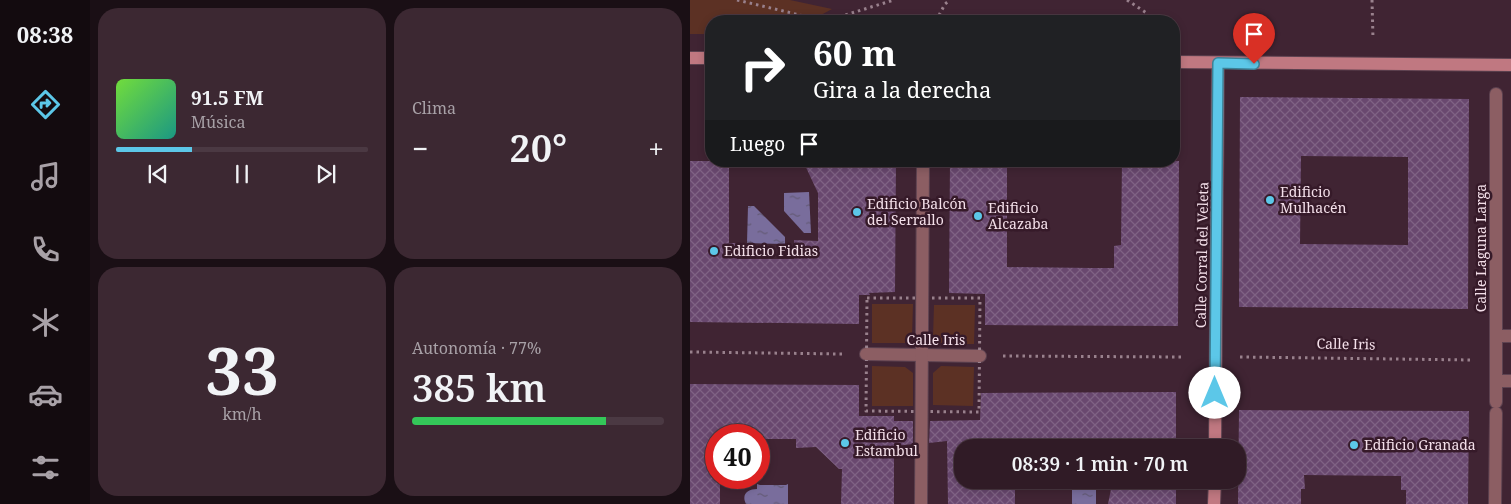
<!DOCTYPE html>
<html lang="es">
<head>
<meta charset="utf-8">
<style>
	:root { --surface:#301b26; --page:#3c2832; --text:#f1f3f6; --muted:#a8a1a7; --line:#4b3943; --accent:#5cc7e8 }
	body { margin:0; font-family:"Noto Serif",serif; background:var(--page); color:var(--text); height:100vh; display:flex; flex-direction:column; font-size:19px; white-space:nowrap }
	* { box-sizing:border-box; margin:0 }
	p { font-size:16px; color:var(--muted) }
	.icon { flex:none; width:28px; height:28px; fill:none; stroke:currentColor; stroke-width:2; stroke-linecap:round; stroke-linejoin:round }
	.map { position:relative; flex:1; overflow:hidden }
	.sheet { display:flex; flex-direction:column; gap:8px; padding:8px; background:#1a0f15; width:600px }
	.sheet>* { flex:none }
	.banner { position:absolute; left:15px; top:15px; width:475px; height:152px; border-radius:20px; box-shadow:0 2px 8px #0003,0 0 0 1px var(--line); background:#202124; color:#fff; overflow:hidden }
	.speed { position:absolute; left:15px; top:424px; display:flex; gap:10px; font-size:25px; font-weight:700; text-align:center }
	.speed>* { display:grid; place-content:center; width:65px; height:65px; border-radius:50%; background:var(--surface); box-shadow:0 2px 8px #0003,0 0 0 1px var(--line); line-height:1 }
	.speed .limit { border:8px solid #d22; background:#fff; color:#111 }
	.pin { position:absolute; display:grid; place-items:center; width:42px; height:42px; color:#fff; margin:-51px -21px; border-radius:50% 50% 50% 0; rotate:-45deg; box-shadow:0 0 5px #0007 }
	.pin .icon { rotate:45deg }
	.me { position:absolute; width:55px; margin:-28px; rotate:0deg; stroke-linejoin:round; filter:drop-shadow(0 0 4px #0008) }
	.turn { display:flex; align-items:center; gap:18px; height:105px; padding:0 25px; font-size:22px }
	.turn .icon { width:65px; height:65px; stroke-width:2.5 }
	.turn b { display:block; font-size:35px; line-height:42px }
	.then { display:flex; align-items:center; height:48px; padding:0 25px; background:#0003; gap:10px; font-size:19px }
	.big { font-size:38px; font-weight:600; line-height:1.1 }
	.sheet .card { flex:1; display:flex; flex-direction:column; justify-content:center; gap:8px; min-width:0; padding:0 18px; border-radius:20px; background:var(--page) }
	.sheet .dial { align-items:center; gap:0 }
	.dial b { font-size:65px; line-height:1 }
	.song { display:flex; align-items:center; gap:15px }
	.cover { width:60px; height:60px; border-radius:8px; background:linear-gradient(135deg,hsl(100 70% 55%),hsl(170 70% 35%)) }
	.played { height:5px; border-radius:2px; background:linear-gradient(90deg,var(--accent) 30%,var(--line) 30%) }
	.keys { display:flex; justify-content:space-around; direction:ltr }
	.heat { display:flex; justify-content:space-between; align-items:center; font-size:28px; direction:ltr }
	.charge { height:8px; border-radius:4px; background:linear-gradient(90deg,#34c759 77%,var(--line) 0) }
	.sheet .tiles { flex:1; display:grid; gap:8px; grid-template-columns:repeat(2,1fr) }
	.trip { position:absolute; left:264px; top:439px; width:292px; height:50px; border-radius:20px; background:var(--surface); box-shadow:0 2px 8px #0003,0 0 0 1px var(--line); font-weight:600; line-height:50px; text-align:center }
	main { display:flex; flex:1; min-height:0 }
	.tab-bar { display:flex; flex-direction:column; width:90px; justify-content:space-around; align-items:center; background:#130b0f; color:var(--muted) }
	.tab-bar .icon { width:35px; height:35px }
	.tab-bar .selected { color:var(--accent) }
	.tab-bar b { font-size:22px; color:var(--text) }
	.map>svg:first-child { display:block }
</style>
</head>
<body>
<main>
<nav class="tab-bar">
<b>08:38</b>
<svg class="icon selected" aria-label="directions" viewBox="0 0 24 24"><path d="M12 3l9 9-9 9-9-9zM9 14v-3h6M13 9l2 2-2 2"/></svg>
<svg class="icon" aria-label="music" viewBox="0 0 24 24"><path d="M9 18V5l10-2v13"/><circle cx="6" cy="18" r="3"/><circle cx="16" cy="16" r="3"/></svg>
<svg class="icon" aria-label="phone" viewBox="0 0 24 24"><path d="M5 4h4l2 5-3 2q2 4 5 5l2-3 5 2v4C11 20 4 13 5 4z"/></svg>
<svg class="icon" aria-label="climate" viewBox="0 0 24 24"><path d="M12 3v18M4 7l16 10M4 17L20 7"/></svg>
<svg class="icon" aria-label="car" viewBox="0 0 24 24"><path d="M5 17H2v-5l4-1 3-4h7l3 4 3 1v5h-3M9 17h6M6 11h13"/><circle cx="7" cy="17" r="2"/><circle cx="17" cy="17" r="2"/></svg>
<svg class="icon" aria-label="filters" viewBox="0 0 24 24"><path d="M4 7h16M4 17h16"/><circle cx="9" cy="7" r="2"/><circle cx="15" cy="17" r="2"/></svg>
</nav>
<section class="sheet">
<div class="tiles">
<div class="card">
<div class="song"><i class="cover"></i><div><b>91.5 FM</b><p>Música</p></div></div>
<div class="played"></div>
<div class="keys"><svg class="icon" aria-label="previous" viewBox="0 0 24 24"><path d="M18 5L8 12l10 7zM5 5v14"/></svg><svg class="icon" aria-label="pause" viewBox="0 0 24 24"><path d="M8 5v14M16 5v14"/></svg><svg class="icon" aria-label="next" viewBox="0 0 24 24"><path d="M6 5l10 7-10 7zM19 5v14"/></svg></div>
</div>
<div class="card"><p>Clima</p>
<div class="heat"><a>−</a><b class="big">20°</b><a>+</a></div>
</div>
<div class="card dial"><b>33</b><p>km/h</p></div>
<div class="card"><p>Autonomía · 77%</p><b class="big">385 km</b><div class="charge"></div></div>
</div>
</section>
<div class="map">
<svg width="821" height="504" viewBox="0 0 821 504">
	<defs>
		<pattern id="water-ripples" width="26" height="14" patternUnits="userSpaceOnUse" patternTransform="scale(1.25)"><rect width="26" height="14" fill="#796d9c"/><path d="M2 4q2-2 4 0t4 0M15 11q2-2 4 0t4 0" fill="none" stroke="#635a75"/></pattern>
		<pattern id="building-cross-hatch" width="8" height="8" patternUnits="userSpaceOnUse" patternTransform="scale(1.25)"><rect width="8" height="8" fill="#69486f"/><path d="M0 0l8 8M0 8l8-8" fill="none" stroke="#7f6284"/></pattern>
	</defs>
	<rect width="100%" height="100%" fill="#402433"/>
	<g fill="#5c3124">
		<polygon points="0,0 100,0 142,9 120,21 21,21 21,34 0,34"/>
		<polygon points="182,304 223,304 222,337 215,343 182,343"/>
		<polygon points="244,305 285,305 284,344 251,344 243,338"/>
		<polygon points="182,366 215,367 223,373 223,406 182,406"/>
		<polygon points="251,366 284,367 283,406 243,405 243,373"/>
	</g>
	<g fill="url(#water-ripples)">
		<polygon points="119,192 121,233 114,233 94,211 94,193"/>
		<polygon points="58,206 64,206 95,237 95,244 57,243"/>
		<rect x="382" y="480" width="24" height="24"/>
		<path d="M67 484 70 485H96L98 484V504H56C51 494 58 489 67 489Z"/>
	</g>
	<g fill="url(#building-cross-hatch)" fill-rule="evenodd">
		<path d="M550 97 779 99 778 309 549 307ZM611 156 718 157V245L610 244Z"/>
		<polygon points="0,161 39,161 39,243 48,243 47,259 104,259 104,240 128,241 128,193 113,161 206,161 205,292 179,293 180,295 169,295 169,324 0,322"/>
		<polygon points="260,161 317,161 317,267 401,268 424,268 424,246 431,245 432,161 489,161 488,326 295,325 295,294 259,293"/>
		<polygon points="0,384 169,385 169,416 204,416 204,421 223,421 223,444 204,446 204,504 151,504 152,469 149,469 126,447 106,448 106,439 69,439 69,435 26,435 26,478 38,478 38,483 30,483 30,504 0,504"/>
		<polygon points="486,392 486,448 272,448 272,480 325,480 325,504 258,504 257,441 239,443 240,421 290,420 291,393"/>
		<polygon points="549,410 779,411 778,504 716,504 716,490 711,490 711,476 614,475 615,489 611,489 611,504 548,504"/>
		<polygon points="420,480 486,480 486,504 418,504 421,489"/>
	</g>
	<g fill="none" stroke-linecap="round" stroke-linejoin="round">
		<g stroke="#5d4250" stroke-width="14">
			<g id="street">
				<polyline points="806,336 821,336"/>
				<polyline points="176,354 290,356"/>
				<polyline points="806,381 821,381"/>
				<polyline points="806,402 806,94"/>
				<polyline points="231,504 233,161"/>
				<polyline points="805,504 806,413"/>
			</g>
		</g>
		<g stroke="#5d4250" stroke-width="14">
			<g id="secondary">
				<polyline points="0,58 21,58"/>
				<polyline points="484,62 821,65"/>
				<polyline points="525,448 528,63"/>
				<polyline points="524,504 525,480"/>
			</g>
		</g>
		<g stroke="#99818d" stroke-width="3" stroke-dasharray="2.5 4" stroke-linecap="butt">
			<polyline points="47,0 114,16 152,16 204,0"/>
			<polyline points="437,0 458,14 461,21"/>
			<polyline points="682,0 683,39"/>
			<polyline points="246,21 255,4 260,0"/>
			<polygon points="177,298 290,298 289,412 176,411"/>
			<polyline points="0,352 152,354"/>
			<polyline points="313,356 492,357"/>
			<polyline points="550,357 782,360"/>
		</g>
		<use href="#street" stroke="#8c5e63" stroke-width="12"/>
		<use href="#secondary" stroke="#c07881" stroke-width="12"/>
	</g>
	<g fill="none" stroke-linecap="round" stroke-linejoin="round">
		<g stroke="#3c8197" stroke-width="12">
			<polyline id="route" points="525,393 528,63 564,64"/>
		</g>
		<use href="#route" stroke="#5cc7e8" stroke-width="9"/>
	</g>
	<g fill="#5cc7e8" stroke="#361a29" stroke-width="2">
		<circle cx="580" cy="200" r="5"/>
		<circle cx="167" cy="212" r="5"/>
		<circle cx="288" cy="216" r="5"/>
		<circle cx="24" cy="251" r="5"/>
		<circle cx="155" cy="443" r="5"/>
		<circle cx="664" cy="445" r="5"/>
	</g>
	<g text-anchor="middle" stroke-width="5" stroke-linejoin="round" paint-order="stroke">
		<g font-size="14" fill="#f4e0ea" stroke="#361a29" text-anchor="start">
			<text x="590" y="197">Edificio<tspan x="590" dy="16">Mulhacén</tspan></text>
			<text x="177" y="209">Edificio Balcón<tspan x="177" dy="16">del Serrallo</tspan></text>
			<text x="298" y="213">Edificio<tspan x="298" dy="16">Alcazaba</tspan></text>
			<text x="34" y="256">Edificio Fidias</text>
			<text x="165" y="440">Edificio<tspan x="165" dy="16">Estambul</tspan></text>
			<text x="674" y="450">Edificio Granada</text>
		</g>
		<g font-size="14" fill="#f4e0ea" stroke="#361a29">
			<text transform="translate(791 248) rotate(-90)" y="5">Calle Laguna Larga</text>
			<text transform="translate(512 255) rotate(-89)" y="5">Calle Corral del Veleta</text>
			<text x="246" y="345">Calle Iris</text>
			<text transform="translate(656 344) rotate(1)" y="5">Calle Iris</text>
		</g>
	</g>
</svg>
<div class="speed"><div class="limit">40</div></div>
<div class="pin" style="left:564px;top:64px;background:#d93025"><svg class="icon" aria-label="arrive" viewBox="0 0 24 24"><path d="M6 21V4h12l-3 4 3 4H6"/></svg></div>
<svg class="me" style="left:525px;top:393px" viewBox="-20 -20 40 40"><circle r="19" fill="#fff"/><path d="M0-13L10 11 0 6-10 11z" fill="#5cc7e8"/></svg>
<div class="trip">08:39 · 1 min · 70 m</div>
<div class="banner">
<div class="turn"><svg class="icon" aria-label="right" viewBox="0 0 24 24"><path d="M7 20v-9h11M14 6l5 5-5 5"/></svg><div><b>60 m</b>Gira a la derecha</div></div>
<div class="then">Luego<svg class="icon" aria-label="arrive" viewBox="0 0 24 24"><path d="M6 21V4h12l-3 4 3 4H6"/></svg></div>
</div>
</div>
</main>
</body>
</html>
